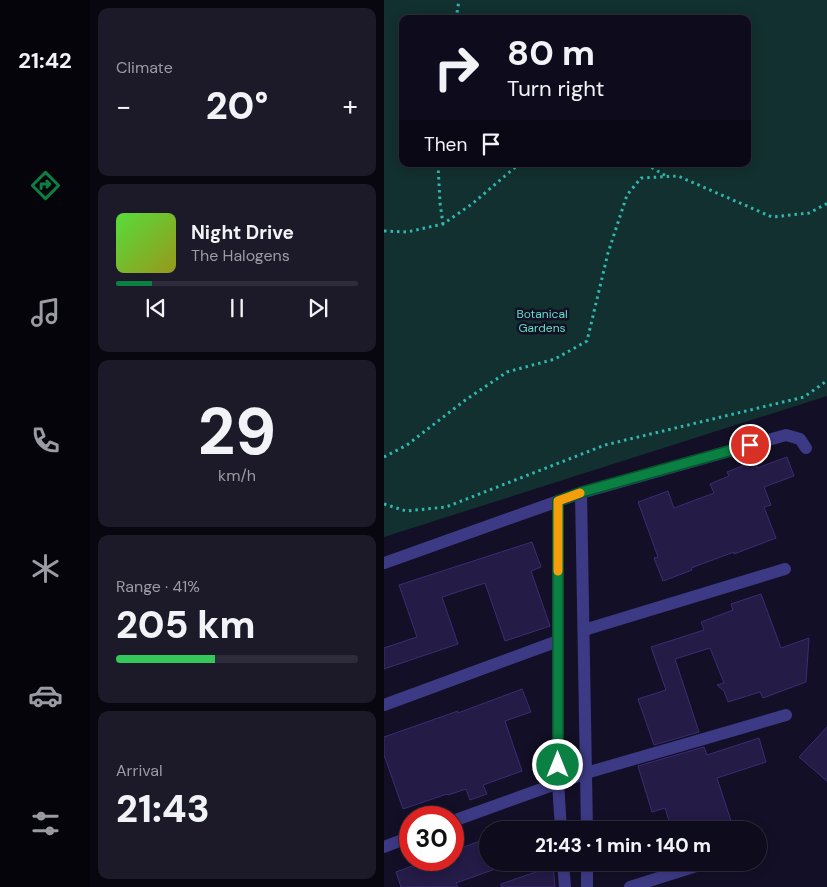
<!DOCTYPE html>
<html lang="en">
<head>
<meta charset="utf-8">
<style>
	:root { --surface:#0e0b1c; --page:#1c1929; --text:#f1f3f6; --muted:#9b9ba3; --line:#2e2b3b; --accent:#0b8043 }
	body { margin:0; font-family:"DM Sans",sans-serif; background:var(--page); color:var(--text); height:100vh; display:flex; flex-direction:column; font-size:19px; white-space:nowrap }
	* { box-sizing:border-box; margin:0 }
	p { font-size:16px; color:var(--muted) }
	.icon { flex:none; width:28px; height:28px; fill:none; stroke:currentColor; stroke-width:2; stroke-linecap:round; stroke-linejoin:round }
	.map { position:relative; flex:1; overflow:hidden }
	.drawer { display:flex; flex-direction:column; gap:8px; padding:8px; background:#08060f; width:294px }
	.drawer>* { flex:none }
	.banner { position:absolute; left:15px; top:15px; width:352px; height:152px; border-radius:10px; box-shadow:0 2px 12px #0003,0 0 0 1px var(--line); background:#0e0b1c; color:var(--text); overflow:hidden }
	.speed { position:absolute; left:15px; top:806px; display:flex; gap:10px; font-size:25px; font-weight:700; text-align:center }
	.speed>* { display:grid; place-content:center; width:65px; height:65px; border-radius:50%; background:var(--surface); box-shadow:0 2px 12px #0003,0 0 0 1px var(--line); line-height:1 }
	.speed .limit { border:8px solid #d22; background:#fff; color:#111 }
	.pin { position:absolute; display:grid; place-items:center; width:42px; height:42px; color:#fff; margin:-21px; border:2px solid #fff; border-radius:50%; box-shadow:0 1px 5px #0007 }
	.me { position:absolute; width:55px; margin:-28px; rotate:0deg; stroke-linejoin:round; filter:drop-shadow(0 0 4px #0008) }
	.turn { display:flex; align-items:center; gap:18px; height:105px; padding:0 25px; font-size:22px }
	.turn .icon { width:65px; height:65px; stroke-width:2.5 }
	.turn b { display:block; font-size:35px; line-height:42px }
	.then { display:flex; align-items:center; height:48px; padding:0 25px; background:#0003; gap:10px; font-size:19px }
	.big { font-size:38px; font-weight:800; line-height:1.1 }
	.drawer .card { flex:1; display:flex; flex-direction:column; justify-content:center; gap:8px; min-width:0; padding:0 18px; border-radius:10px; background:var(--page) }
	.drawer .dial { align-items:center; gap:0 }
	.dial b { font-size:65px; line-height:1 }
	.song { display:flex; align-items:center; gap:15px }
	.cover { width:60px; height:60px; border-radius:8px; background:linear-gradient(135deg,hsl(110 70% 55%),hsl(60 70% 35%)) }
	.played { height:5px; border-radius:2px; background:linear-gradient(90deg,var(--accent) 15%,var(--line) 15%) }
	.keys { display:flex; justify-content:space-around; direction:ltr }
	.heat { display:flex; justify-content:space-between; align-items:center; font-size:28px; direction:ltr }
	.charge { height:8px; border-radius:4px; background:linear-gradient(90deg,#34c759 41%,var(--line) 0) }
	.trip { position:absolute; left:95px; top:821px; width:288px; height:50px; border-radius:25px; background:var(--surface); box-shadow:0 2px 12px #0003,0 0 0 1px var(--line); font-weight:800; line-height:50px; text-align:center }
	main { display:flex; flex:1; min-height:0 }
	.menu { display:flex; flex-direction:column; width:90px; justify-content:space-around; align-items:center; background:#06040b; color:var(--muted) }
	.menu .icon { width:35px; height:35px }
	.menu .active { color:var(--accent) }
	.menu b { font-size:22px; color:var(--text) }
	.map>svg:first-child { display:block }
</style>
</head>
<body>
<main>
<nav class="menu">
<b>21:42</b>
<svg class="icon active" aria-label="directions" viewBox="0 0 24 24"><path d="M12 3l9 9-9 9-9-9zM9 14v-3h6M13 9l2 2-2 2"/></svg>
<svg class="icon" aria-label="music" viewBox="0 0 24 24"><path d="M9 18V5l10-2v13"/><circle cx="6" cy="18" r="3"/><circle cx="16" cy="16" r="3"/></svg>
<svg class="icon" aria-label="phone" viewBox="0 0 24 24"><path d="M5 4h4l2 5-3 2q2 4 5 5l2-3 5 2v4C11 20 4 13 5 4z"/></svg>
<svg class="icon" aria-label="climate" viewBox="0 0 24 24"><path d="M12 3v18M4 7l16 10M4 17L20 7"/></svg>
<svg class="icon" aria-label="car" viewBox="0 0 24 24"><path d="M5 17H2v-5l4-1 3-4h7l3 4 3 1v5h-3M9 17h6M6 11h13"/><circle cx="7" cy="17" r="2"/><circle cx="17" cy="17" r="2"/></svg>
<svg class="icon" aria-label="filters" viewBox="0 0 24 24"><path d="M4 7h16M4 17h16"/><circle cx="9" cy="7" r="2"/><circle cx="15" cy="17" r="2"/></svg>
</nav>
<section class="drawer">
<div class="card"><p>Climate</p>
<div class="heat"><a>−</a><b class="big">20°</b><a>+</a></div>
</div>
<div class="card">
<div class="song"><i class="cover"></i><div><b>Night Drive</b><p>The Halogens</p></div></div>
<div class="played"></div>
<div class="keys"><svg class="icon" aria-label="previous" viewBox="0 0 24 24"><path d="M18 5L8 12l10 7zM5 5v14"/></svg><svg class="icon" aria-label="pause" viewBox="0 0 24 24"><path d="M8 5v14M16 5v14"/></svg><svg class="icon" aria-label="next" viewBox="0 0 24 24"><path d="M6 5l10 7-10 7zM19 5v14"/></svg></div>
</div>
<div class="card dial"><b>29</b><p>km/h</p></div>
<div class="card"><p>Range · 41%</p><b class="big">205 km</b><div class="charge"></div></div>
<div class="card"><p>Arrival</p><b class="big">21:43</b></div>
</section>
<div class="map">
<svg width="444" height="887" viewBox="0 0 444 887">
	<rect width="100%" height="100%" fill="#130f26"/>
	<path fill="#12302f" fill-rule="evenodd" d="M0 0H443V396L0 537ZM19 19H364V164H19Z"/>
	<g fill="#241b47" stroke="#3b2d73">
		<polygon points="403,457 410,476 380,487 387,505 380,507 392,538 350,554 350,552 307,568 308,570 279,581 270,558 274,557 254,502 284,491 290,508 330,493 326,484 345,476 343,472 371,461 373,468"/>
		<polygon points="148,542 157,567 147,571 166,626 121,641 101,583 58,597 74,644 0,669 0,648 33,637 15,585"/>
		<polygon points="377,594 397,648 425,638 422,682 379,698 376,692 344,702 340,691 333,685 340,683 326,648 291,659 315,732 270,745 254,699 282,690 267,647 320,630 317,622 349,610 347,604"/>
		<polygon points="138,689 147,712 121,721 138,771 99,785 103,794 86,800 82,789 64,795 63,794 19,809 0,755 0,737 74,711 74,713"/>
		<polygon points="444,726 444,782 415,757"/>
		<polygon points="375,738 382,762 333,778 350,830 288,830 281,808 268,812 254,766 320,747 323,755"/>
		<polygon points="104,838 104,862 116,862 117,867 72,883 74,887 17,887 12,872 44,860 69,860 69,851"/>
		<polygon points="169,866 171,887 117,887 117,884"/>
	</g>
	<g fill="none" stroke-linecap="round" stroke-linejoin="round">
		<g stroke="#2fb8b0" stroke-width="3" stroke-dasharray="2.5 4" stroke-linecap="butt">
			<polyline points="72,19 75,0"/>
			<polyline points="54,164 56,203 59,224"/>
			<polyline points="262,164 282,176"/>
			<polyline points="0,231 23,232 59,224 88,204 135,164"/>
			<polyline points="0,457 23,445 80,401 123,372 171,359 203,341 224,253 243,195 257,178 294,176 388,217 425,213 444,203"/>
			<polyline points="0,504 22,511 62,507 221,445 420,397 444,380"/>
		</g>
		<g stroke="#3d3a85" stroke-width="12">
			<polyline points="197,493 203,830"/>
			<polyline points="174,501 174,782 177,830"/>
			<polyline points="0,563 197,493 402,435 416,439 422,448"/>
			<polyline points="200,630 401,569"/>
			<polyline points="0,705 174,641"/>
			<polyline points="69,821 202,773 402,715"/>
			<polyline points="0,847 26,837"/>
			<polyline points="179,862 181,887"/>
			<polyline points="203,862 203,887"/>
			<polyline points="246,887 325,862"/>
		</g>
	</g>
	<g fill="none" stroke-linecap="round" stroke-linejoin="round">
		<g stroke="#07532c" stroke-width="12">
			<polyline id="route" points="174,765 174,501 198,492 366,445"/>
		</g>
		<use href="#route" stroke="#0b8043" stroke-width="9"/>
		<polyline stroke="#f59e0b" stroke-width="9" points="174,571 174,501 196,493"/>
	</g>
	<g text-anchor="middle" stroke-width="5" stroke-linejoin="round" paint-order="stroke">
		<g font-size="12" fill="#5fe0c0" stroke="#130f26">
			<text x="158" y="318">Botanical<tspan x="158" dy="14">Gardens</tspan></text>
		</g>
	</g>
</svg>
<div class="speed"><div class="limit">30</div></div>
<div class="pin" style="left:366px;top:445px;background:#d93025"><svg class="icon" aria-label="arrive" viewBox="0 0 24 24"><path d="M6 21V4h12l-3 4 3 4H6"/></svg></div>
<svg class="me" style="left:174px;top:765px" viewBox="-20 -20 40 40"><circle r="17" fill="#0b8043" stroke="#fff" stroke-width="3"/><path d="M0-11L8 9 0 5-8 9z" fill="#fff"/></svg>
<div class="trip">21:43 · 1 min · 140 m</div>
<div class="banner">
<div class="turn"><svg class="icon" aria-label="right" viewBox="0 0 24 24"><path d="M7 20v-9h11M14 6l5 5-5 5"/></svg><div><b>80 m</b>Turn right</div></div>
<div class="then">Then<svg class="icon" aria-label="arrive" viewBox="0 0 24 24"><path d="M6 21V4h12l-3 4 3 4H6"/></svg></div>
</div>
</div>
</main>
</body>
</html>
